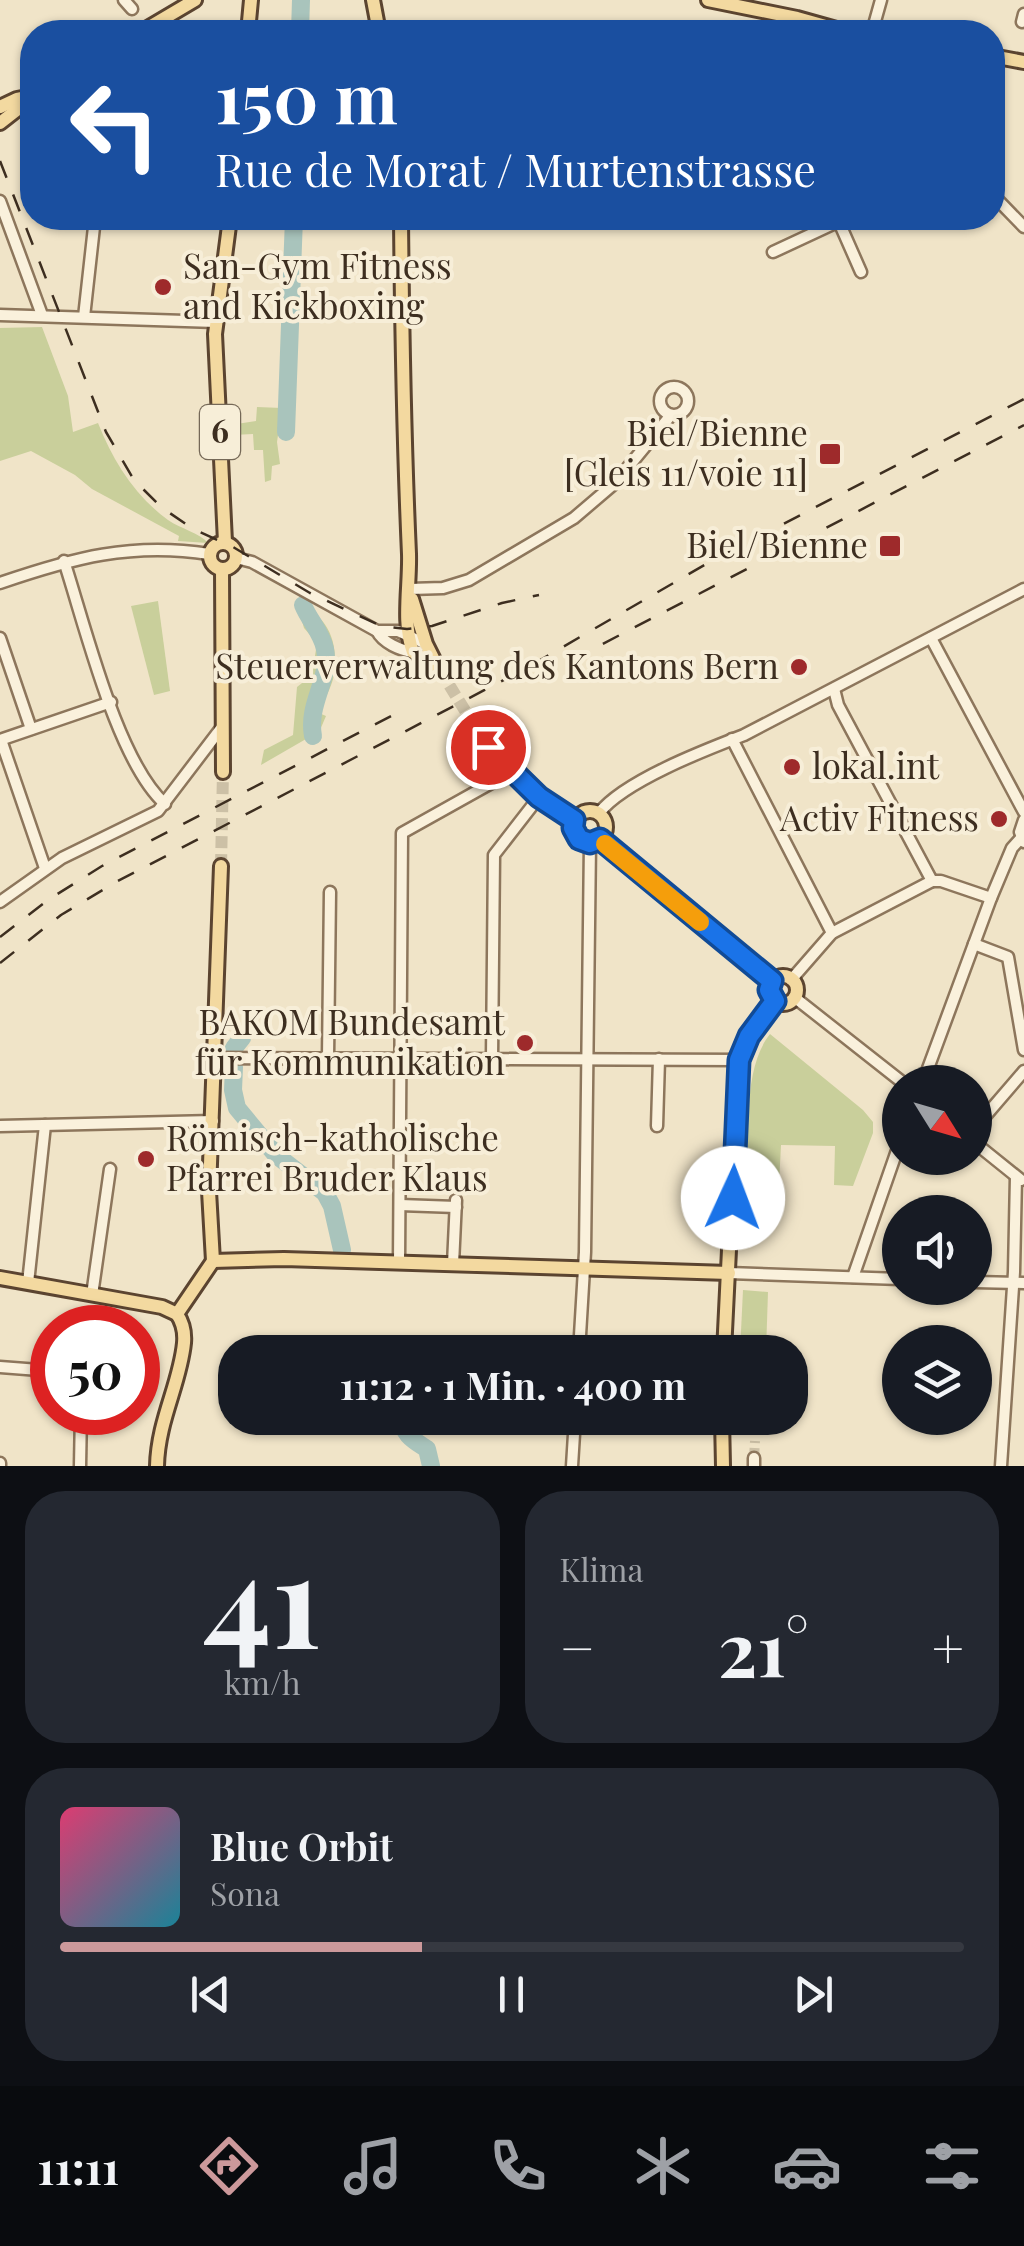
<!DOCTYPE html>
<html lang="de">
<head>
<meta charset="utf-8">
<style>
	:root { --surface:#171b24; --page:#242831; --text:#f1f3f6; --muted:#9ea1a6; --line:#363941; --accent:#cc999b }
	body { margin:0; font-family:"Playfair Display",serif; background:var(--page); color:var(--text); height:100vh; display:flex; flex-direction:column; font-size:38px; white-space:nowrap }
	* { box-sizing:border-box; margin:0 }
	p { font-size:32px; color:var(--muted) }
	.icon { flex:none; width:55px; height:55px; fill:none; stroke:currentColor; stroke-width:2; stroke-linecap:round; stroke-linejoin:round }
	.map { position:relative; height:1466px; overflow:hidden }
	.drawer { display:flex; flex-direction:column; gap:25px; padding:25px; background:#0d0f14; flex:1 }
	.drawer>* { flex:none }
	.top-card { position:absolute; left:20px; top:20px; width:985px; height:210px; border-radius:40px; box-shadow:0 2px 8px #0004; background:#1a4fa0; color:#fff; overflow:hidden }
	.needle { width:65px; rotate:127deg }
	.buttons { position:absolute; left:882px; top:1065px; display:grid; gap:20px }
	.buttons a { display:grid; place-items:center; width:110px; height:110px; border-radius:50%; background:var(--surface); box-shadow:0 2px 8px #0004; font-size:50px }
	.speed { position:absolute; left:30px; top:1305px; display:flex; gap:20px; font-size:50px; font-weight:700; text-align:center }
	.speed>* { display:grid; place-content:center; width:130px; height:130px; border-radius:50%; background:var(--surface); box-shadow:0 2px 8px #0004; line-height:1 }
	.speed .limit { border:15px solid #d22; background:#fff; color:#111 }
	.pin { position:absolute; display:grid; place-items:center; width:85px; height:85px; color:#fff; margin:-42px; border:5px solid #fff; border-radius:50%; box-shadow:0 2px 10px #0007 }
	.me { position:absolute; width:110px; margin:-55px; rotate:2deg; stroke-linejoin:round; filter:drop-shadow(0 0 8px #0008) }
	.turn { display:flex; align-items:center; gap:35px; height:210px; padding:0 30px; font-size:45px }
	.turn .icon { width:130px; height:130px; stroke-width:2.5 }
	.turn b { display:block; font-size:70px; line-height:85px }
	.big { font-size:75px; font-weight:700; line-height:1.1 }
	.drawer .tile { flex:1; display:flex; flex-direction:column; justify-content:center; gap:15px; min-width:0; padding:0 35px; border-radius:40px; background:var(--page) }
	.drawer .dial { align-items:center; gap:0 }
	.dial b { font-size:130px; line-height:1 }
	.song { display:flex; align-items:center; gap:30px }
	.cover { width:120px; height:120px; border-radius:15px; background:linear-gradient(135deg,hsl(340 70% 55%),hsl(190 70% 35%)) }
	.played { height:10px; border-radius:5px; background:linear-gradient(90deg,var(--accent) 40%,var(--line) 40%) }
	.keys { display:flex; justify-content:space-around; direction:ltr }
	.heat { display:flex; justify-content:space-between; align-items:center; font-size:55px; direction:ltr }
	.drawer .tiles { flex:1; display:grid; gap:25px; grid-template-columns:1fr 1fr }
	.tile:last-child { grid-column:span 2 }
	.trip { position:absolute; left:218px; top:1335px; width:590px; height:100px; border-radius:40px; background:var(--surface); box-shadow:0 2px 8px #0004; font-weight:700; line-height:100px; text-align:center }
	.dock { display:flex; height:160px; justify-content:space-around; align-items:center; background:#090b0e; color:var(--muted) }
	.dock .icon { width:70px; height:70px }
	.dock .selected { color:var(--accent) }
	.dock b { font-size:45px; color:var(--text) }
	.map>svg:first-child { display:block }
</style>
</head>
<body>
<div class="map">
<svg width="1024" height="1466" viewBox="0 0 1024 1466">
	<rect width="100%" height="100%" fill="#f0e4c8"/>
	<g fill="#c9cf9b">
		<path d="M42 327 68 396 73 432 98 423C113 461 135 496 168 520 181 529 200 533 208 543L178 541 179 536 92 489 75 475 31 451 0 461V328Z"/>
		<polygon points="257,407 282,408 277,442 280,464 272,466 271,480 265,482 263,450 254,450 253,434 233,435 233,442 230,442 230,425 256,421"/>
		<path d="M296 600C326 617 339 637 334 675 332 687 323 701 319 713L326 716 320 730 307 732 306 739 261 765 264 750 293 735 297 687 312 675 317 643 304 628Z"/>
		<polygon points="158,601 170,691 154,695 131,606"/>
		<path d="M770 1034 863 1110 873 1122V1133L853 1186 834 1185 835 1146 781 1145 779 1184H747C749 1140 742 1069 770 1034Z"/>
		<polygon points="743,1290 768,1292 766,1352 740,1352"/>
	</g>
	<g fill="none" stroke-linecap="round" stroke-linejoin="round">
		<g stroke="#a9c4bc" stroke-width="18">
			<polyline points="300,32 301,0"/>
			<polyline points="286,432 294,218"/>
			<path d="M303 605C309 620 322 633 325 649 331 679 307 703 313 736"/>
			<polyline points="234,1048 242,1038"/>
			<polyline points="234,1067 233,1090 237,1108 276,1155 325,1193 332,1206 342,1250"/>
			<polyline points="391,1346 400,1352"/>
			<path d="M403 1418C401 1434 415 1441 427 1449L431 1466"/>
		</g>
		<polyline stroke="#ccc0a6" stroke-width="10" stroke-dasharray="10 5" stroke-linecap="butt" points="754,1458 755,1441"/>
		<g stroke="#ccc0a6" stroke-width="12" stroke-dasharray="12 6" stroke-linecap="butt">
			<polyline points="440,670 477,730"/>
			<polyline points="221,866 223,772"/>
		</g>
		<g stroke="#8d765c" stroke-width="15">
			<g id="minor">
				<polyline points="124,0 132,9"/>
				<polyline points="1022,22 1024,14"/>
				<polyline points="872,32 881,0"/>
				<polyline points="992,194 1024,227"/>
				<polyline points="0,201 42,315"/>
				<polyline points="839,222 861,272"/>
				<polyline points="773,252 846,218"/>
				<polyline points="0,315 216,322"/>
				<polyline points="84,317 95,218"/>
				<circle cx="674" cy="401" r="14"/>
				<polyline points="236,558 252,562 377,631 398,631 426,644"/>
				<path d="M64 561C85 625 117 761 165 804"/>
				<path d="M0 583C73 558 131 542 209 554"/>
				<polyline points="410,589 443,588 469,580 574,518 615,483 671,415"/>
				<path d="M377 631C383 643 400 650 413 652"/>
				<polyline points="0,638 31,729"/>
				<polyline points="931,638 1024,812"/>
				<polyline points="834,689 838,705 932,881"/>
				<polyline points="732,739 832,933"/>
				<polyline points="0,740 111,702"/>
				<polyline points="1,740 45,868"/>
				<path d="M599 813C624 781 705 750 744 735L1024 589"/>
				<polyline points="1024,820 1020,832 1024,842"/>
				<polyline points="932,881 941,881 991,898"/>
				<polyline points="0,902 62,858 158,811 222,727"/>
				<polyline points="974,944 1008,957 1024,1050"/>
				<polyline points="791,980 832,933 932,881"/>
				<polyline points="794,997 902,1082"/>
				<polyline points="215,1058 739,1060"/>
				<polyline points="328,1058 330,892"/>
				<polyline points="492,1058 494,855 539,797"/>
				<polyline points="923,1082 991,898 1012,848 1021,838"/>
				<polyline points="0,1126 213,1121"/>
				<polyline points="657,1126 659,1059"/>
				<polyline points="975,1128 1024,1071"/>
				<polyline points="975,1143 1021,1180"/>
				<polyline points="400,1205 456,1207"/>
				<polyline points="399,1262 402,833 511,772"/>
				<polyline points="453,1264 456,1200"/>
				<polyline points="729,1273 900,1279"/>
				<polyline points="853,1277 900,1142"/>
				<polyline points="975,1282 1024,1283"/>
				<polyline points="28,1283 45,1125"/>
				<polyline points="92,1295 110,1169"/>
				<polyline points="579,1352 585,1252 590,843"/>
				<polyline points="0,1367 52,1371"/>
				<polyline points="0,1463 0,1466"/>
				<polyline points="80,1466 81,1412"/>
				<polyline points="572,1466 575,1418"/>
				<polyline points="754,1466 754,1458"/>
				<polyline points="1001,1466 1014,1272 1016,1177"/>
			</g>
		</g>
		<g stroke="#5b4430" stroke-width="18">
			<g id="major">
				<polyline points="373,0 379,32"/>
				<polyline points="708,0 797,18 847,32"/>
				<polyline points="141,32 195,0"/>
				<polyline points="248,32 251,0"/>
				<polyline points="992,56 1024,62"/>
				<polyline points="0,107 17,99 32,96"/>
				<polyline points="0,123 32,98"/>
				<path d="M401 218C402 330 404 442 409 554 410 586 402 623 413 652L437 666"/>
				<polyline points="225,542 215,334 230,218"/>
				<circle cx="223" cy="556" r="13"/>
				<polyline points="222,569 223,772"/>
				<polyline points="412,599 426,644 438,668"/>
				<path d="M477 730C502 768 535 798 574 820"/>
				<circle cx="590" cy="827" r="16"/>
				<polyline points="600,839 772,981"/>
				<circle cx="783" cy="990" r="14"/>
				<polyline points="213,1261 284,1259 729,1273"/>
				<polyline points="213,1261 209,1191 221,866"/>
				<polyline points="0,1278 162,1307 177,1314"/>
				<polyline points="177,1314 213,1261"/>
				<polyline points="724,1352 738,1066 749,1036 775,1001"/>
				<polyline points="722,1418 723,1466"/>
				<path d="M157 1466C158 1420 180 1384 184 1343 185 1332 183 1323 177 1314"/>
			</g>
		</g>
		<use href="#minor" stroke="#faf1dc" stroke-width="10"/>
		<use href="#major" stroke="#f3d9a0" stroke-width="12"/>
		<g stroke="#3d2e20" stroke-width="2.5" stroke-dasharray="18 18" stroke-linecap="butt">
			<polyline points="0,161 106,432 134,480 161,507 193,529 233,547 310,593 381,626 407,629 432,626 502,603 539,595"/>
			<polyline points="539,677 1024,425"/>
			<polyline points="0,937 48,900 102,866 395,714"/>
			<polyline points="0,963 61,915 116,882 523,670 708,563 1024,399"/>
		</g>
	</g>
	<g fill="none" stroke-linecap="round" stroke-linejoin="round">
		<g stroke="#114b97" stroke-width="25">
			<polyline id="route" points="488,747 539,797 574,820 573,828 579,839 590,843 600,839 772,981 769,990 775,1001 749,1036 739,1060 733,1198"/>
		</g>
		<use href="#route" stroke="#1a73e8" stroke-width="18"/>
		<polyline stroke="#f59e0b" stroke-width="18" points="605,844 700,922"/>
	</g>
	<g fill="#9e2a2b" stroke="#f7eed8" stroke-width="4">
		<circle cx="163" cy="287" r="10"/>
		<rect x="818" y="442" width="24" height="24" rx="5"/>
		<rect x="878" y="534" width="24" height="24" rx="5"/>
		<circle cx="799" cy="667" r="10"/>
		<circle cx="792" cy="767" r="10"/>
		<circle cx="999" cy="819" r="10"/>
		<circle cx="525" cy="1043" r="10"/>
		<circle cx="146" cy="1159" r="10"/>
	</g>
	<g text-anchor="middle" stroke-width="8" stroke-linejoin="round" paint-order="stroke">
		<rect fill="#f7eed8" stroke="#756857" stroke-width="2.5" x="200" y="405" width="40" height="54" rx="8"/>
		<g font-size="32" font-weight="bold" fill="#3d2e20">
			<text x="220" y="443">6</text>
		</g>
		<g font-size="35" fill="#3d2e20" stroke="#f7eed8" text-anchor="end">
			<text x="183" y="279" text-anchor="start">San-Gym Fitness<tspan x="183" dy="40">and Kickboxing</tspan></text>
			<text x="808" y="446">Biel/Bienne<tspan x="808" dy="40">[Gleis 11/voie 11]</tspan></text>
			<text x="868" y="558">Biel/Bienne</text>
			<text x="779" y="679">Steuerverwaltung des Kantons Bern</text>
			<text x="812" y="779" text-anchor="start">lokal.int</text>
			<text x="979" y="831">Activ Fitness</text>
			<text x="505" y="1035">BAKOM Bundesamt<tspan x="505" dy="40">für Kommunikation</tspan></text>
			<text x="166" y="1151" text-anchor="start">Römisch-katholische<tspan x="166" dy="40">Pfarrei Bruder Klaus</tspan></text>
		</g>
	</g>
</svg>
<div class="buttons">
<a><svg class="needle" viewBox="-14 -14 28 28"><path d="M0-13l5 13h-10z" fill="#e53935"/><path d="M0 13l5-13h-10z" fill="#9ea1a6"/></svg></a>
<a><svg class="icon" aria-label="sound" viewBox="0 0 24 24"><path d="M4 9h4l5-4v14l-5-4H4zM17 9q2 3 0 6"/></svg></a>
<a><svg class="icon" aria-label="layers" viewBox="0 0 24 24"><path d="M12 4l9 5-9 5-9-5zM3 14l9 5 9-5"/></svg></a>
</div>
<div class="speed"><div class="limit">50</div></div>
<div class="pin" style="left:488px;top:747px;background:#d93025"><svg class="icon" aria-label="arrive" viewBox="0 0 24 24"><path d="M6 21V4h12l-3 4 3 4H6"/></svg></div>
<svg class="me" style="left:733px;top:1198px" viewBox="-20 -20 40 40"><circle r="19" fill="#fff"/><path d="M0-13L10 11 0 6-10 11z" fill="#1a73e8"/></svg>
<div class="trip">11:12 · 1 Min. · 400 m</div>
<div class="top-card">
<div class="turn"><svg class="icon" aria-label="left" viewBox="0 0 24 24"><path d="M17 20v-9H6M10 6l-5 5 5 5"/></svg><div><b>150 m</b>Rue de Morat / Murtenstrasse</div></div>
</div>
</div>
<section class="drawer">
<div class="tiles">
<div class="tile dial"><b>41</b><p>km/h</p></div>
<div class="tile"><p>Klima</p>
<div class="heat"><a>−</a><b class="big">21°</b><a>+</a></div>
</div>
<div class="tile">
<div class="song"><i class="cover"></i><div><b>Blue Orbit</b><p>Sona</p></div></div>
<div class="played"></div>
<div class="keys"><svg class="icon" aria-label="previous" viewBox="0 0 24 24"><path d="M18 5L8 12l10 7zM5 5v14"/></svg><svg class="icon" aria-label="pause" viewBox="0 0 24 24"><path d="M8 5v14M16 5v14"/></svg><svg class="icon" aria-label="next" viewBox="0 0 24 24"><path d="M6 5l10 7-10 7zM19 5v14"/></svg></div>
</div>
</div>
</section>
<nav class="dock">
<b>11:11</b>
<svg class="icon selected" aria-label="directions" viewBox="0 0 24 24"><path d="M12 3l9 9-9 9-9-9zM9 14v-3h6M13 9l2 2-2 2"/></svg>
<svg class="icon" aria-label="music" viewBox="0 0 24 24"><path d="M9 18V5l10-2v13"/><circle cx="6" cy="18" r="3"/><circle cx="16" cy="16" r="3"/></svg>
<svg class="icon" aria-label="phone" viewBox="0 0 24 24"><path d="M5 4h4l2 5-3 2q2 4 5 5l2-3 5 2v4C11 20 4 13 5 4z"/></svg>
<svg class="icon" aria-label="climate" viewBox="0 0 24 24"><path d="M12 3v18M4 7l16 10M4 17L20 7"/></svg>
<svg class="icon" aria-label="car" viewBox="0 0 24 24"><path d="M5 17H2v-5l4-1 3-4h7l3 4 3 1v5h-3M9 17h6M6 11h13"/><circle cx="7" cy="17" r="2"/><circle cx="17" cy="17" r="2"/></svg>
<svg class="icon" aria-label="filters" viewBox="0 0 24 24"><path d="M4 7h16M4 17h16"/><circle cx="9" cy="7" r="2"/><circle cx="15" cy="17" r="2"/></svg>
</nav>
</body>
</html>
